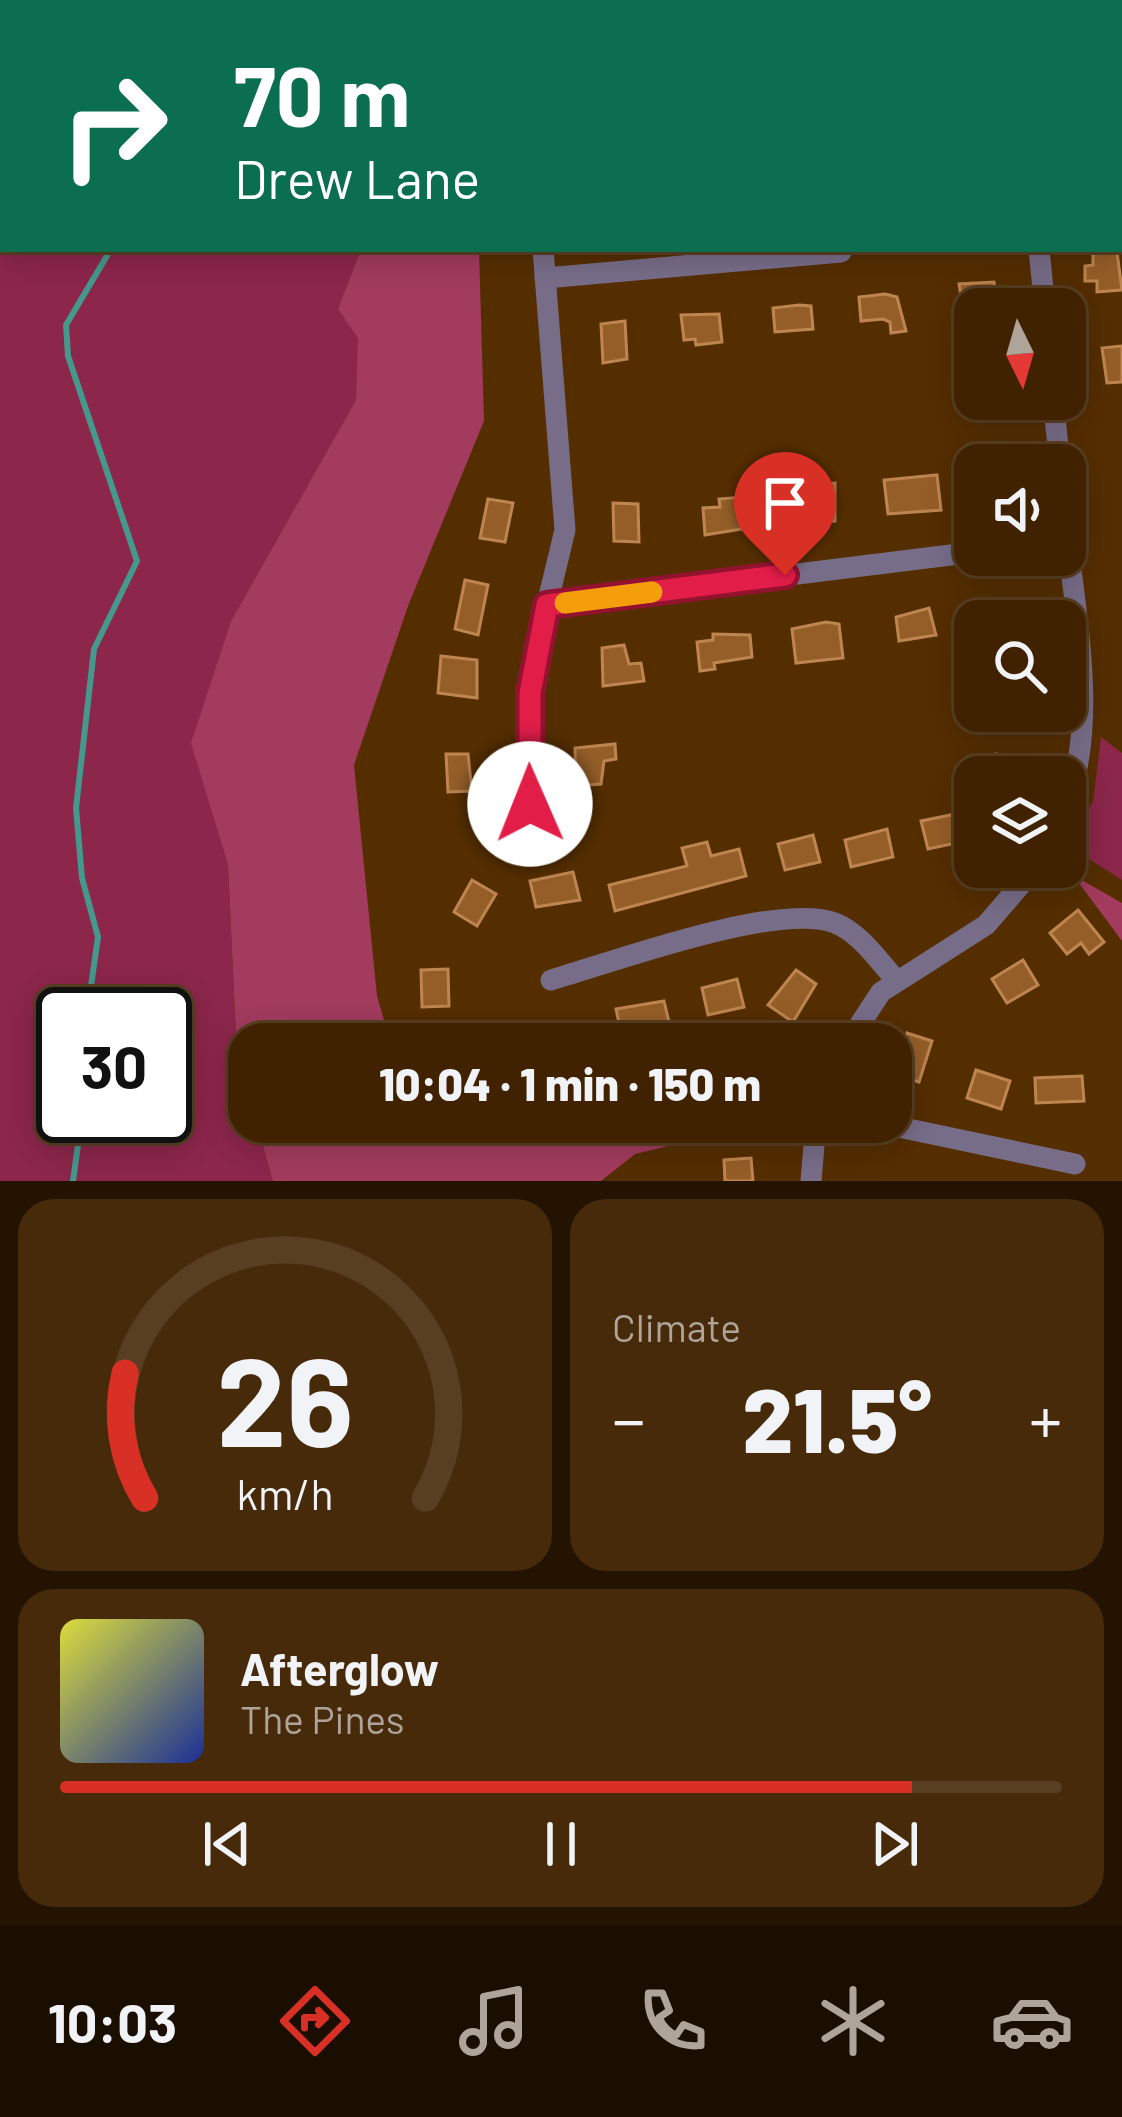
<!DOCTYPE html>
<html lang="en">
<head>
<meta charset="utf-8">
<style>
	:root { --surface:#402200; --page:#472a0a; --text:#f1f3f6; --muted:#aea499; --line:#593f22; --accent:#d93025 }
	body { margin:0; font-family:Barlow,sans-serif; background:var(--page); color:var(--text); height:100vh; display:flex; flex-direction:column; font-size:45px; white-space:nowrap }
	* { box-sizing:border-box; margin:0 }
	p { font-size:39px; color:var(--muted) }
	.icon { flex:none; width:66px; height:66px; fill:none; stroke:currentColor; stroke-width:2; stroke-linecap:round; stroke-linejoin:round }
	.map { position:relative; height:1181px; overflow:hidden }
	.details { display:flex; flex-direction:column; gap:18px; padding:18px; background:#231300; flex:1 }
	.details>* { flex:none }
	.top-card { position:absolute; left:0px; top:0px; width:1122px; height:252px; box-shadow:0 6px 30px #0003,0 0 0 3px var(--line); background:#0b6e4f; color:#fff; overflow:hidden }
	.needle { width:78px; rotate:175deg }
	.tools { position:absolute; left:954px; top:288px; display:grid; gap:24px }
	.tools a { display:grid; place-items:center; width:132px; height:132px; border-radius:24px; background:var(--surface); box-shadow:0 6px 30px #0003,0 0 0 3px var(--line); font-size:60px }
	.speed { position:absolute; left:36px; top:987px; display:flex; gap:24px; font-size:60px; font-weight:700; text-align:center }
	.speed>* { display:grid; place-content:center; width:156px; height:156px; border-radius:50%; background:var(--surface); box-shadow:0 6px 30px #0003,0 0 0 3px var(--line); line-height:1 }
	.speed .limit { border:6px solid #111; border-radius:18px; background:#fff; color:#111 }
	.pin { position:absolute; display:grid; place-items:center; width:102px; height:102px; color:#fff; margin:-123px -51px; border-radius:50% 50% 50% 0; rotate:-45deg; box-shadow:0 0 12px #0007 }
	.pin .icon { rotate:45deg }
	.me { position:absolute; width:132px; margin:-66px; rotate:359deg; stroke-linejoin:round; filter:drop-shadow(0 0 9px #0008) }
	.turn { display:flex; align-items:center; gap:42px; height:252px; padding:0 36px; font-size:54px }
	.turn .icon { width:156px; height:156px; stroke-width:2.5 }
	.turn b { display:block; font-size:84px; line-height:102px }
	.big { font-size:90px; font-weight:800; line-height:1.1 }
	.details .card { flex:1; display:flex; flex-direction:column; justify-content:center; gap:18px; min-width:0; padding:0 42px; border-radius:36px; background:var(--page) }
	.details .dial { align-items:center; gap:0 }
	.dial svg { height:312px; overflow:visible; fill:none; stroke:var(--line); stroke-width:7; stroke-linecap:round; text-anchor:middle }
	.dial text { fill:var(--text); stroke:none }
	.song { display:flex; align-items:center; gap:36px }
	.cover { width:144px; height:144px; border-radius:18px; background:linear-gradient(135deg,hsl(60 70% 55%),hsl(230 70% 35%)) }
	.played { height:12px; border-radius:6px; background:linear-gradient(90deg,var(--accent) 85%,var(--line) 85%) }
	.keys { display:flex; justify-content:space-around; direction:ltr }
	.heat { display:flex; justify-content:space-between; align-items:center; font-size:66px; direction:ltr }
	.details .tiles { flex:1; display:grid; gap:18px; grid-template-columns:1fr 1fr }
	.card:last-child { grid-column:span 2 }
	.trip { position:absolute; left:228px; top:1023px; width:684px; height:120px; border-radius:36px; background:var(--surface); box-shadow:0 6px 30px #0003,0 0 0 3px var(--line); font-weight:800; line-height:120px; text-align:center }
	.tab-bar { display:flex; height:192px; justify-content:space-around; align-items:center; background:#1a0e00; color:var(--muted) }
	.tab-bar .icon { width:84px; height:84px }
	.tab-bar .on { color:var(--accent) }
	.tab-bar b { font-size:54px; color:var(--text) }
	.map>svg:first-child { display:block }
</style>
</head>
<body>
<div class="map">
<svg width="1122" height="1181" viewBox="0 0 1122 1181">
	<rect width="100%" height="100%" fill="#552e00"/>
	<g fill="#8c264b" fill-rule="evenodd">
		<path d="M0 0H340L3 3V249H361L338 309 359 337 356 400 231 621 192 742 228 865 237 1055 249 1096V1122H256L273 1181H0ZM63 1014H165V1116H63Z"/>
		<polygon points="1101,737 1122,753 1122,880 1068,846 1093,801"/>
	</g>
	<g fill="#a23b5e">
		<polygon points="361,249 479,249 484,421 408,606 354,765 377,996 391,1044 249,1044 249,1096 237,1055 228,865 191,743 231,621 356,400 358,338 338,309"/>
		<polygon points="1073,875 1122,903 1122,941"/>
		<polygon points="256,1122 738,1122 723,1133 635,1154 601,1181 273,1181"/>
	</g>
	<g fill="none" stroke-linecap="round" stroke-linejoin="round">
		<g stroke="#44988c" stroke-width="6">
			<polyline points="126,0 126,3"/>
			<polyline points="87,1014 98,937 82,878 76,808 94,649 137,561 68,356 66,325 111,249"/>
			<polyline points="73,1181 82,1116"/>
		</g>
	</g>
	<g fill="#955e28" stroke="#bf8550" stroke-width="3">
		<polygon points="1117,252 1122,290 1097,292 1097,281 1085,281 1085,266 1093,265 1093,253"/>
		<polygon points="994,282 997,307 963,309 959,284"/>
		<polygon points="885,294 897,297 906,331 891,333 890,322 883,319 861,321 859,297"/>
		<polygon points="799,305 811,306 813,329 775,332 773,308"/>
		<polygon points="719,314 722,342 696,345 695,339 684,340 681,315"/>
		<polygon points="625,321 627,359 603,363 601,324"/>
		<polygon points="1122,346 1122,382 1107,383 1102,348"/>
		<polygon points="937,475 941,510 888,514 884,480"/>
		<polygon points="835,483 835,521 786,525 784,500 821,497 820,484"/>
		<polygon points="754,496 756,518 747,518 748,528 705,535 703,508 720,507 719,499"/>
		<polygon points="488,499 513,503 505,542 480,538"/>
		<polygon points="613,503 638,504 639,542 614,541"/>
		<polygon points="465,580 488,585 478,635 455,629"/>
		<polygon points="929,608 936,635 899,641 896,617"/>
		<polygon points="826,622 839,624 843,658 796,663 792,629"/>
		<polygon points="713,634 750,635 752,657 714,663 715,669 700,671 697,642 713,640"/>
		<polygon points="624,645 629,664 641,663 644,681 603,686 602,648"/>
		<polygon points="441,656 477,660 477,698 438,693"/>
		<polygon points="615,744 616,759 604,761 601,784 576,786 575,748"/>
		<polygon points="446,754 468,754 472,791 448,792"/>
		<polygon points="996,754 1021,759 1017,777 992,777"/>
		<polygon points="965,812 975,814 975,839 928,849 921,821"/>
		<polygon points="887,829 893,857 851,867 845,840"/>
		<polygon points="813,835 820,862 785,870 778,844"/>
		<polygon points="707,842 711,856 739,849 746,876 615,911 609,885 687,866 682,848"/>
		<polygon points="573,872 580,900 536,907 530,881"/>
		<polygon points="472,880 496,894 477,926 454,912"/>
		<polygon points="1078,910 1104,942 1089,954 1081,943 1067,954 1050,933"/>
		<polygon points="1023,960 1038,985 1007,1003 992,979"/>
		<polygon points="448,969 449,1006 422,1007 421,970"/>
		<polygon points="796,970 816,984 793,1022 768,1005"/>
		<polygon points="737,979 744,1007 708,1015 702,988"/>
		<polygon points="664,1001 670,1026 622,1037 616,1009"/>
		<polygon points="907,1033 932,1041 919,1082 894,1074"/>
		<polygon points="976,1070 1010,1081 1001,1109 967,1098"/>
		<polygon points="1082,1076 1084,1101 1036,1103 1035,1078"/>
		<polygon points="751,1158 753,1181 725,1181 724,1160"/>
	</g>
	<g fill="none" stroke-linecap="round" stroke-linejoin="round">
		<g stroke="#786d89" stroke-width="21">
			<polyline points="992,0 993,3"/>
			<polyline points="531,3 531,0"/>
			<polyline points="1039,249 1045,309"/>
			<polyline points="545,278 841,252"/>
			<polyline points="1053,399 1060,465"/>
			<path d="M1065 520C1074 610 1100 722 1065 809"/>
			<polyline points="547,605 975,552"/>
			<polyline points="530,804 532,667 565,530 543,249"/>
			<path d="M551 980C613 962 779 901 835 923 860 933 878 960 896 980"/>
			<polyline points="847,1044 881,992 986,925 1036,867"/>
			<polyline points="875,1122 1075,1164"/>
			<polyline points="811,1181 816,1122"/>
		</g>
	</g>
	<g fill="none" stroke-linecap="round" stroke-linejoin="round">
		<g stroke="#92132f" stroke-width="30">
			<polyline id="route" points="530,804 530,693 547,605 785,575"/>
		</g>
		<use href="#route" stroke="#e11d48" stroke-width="21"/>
		<polyline stroke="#f59e0b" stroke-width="21" points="565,603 652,592"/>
	</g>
</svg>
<div class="tools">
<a><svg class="needle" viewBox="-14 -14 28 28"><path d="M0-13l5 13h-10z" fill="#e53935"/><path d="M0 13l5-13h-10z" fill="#aea499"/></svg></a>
<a><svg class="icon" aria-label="sound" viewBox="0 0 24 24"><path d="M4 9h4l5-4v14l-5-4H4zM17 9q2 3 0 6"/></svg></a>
<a><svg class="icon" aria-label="search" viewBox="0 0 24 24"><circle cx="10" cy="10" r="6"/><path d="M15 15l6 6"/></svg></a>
<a><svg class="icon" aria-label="layers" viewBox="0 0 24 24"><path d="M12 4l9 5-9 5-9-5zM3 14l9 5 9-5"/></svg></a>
</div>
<div class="speed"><div class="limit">30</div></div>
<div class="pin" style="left:785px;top:575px;background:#d93025"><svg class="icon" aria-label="arrive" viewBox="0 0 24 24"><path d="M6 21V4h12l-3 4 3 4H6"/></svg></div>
<svg class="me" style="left:530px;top:804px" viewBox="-20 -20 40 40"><circle r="19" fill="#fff"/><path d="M0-13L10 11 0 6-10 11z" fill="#e11d48"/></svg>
<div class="trip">10:04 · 1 min · 150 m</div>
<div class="top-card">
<div class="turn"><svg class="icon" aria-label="right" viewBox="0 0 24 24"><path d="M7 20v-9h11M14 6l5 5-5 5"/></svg><div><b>70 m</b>Drew Lane</div></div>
</div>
</div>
<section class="details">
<div class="tiles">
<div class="card dial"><svg viewBox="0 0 100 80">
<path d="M14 69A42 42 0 1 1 86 69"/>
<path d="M14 69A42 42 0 0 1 9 37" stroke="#d93025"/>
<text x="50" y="56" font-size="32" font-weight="700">26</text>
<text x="50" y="72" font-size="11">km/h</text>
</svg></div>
<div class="card"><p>Climate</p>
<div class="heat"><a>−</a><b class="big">21.5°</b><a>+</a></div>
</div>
<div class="card">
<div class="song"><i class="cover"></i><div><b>Afterglow</b><p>The Pines</p></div></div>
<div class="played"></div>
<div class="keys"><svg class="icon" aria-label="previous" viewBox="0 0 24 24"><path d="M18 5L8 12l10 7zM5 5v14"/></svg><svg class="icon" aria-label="pause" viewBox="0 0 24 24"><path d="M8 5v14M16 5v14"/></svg><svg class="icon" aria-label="next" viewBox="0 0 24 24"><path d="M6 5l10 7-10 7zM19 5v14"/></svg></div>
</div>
</div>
</section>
<nav class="tab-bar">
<b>10:03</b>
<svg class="icon on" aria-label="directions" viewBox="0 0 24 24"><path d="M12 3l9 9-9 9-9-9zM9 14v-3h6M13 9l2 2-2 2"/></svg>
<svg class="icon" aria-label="music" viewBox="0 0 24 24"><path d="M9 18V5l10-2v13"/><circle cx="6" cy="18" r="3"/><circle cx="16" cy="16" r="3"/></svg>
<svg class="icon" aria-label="phone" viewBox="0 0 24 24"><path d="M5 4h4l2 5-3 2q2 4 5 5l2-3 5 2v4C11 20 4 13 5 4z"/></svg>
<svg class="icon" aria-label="climate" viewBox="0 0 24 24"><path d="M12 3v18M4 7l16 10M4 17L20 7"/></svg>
<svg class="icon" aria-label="car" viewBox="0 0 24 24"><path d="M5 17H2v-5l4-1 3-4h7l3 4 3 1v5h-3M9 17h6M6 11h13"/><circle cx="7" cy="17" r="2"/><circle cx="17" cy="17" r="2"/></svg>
</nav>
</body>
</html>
